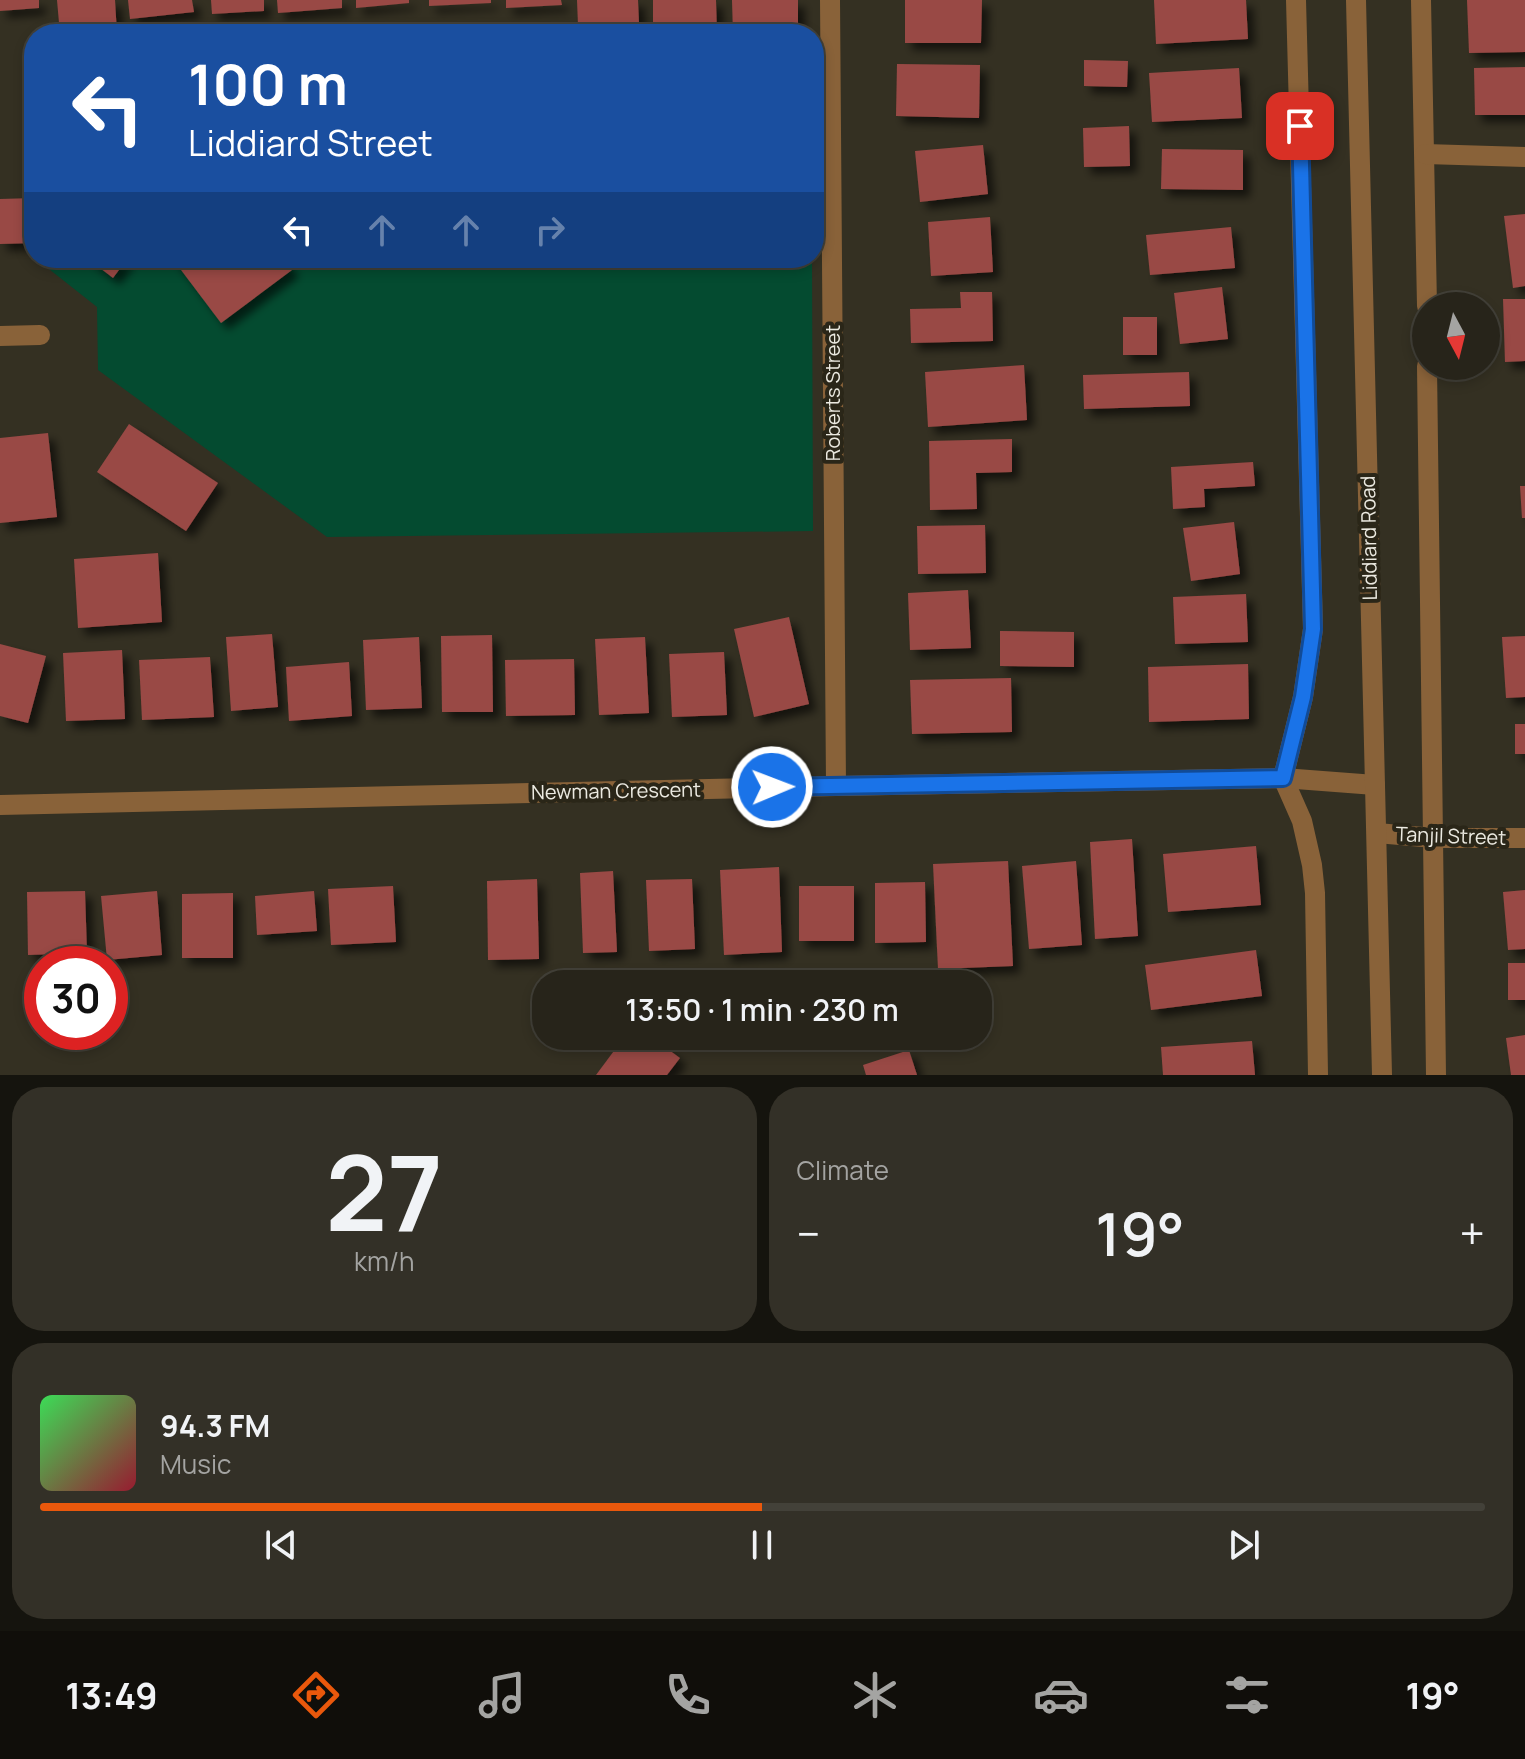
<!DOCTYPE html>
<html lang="en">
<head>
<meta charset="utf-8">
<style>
	:root { --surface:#27241a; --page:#333027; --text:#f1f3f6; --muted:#a4a4a2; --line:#434139; --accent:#ea580c }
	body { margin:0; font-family:Manrope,sans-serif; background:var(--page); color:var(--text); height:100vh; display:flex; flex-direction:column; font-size:30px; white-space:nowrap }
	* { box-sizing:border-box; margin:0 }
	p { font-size:26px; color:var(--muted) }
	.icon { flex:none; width:44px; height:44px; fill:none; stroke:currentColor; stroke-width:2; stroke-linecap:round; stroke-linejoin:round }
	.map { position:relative; height:1075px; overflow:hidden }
	.details { display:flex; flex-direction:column; gap:12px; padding:12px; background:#15140e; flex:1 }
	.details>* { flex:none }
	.top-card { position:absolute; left:24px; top:24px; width:800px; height:244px; border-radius:32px; box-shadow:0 4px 12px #0003,0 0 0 2px var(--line); background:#1a4fa0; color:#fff; overflow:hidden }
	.needle { width:52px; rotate:173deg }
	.buttons { position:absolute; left:1412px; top:292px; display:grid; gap:16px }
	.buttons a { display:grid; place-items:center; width:88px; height:88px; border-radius:50%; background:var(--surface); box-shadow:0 4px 12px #0003,0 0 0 2px var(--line); font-size:40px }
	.speed { position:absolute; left:24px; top:946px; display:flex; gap:16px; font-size:40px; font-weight:700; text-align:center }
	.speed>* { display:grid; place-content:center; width:104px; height:104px; border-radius:50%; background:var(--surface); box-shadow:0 4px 12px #0003,0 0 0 2px var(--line); line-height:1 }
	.speed .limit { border:12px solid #d22; background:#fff; color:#111 }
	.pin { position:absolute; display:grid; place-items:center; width:68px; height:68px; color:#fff; margin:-34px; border-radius:16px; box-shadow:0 4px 12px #0006 }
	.me { position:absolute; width:88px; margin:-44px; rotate:89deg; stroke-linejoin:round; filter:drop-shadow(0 0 6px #0008) }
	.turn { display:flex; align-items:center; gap:28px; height:168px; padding:0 32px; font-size:36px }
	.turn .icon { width:104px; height:104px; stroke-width:2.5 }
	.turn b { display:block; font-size:56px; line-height:68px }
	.lanes { display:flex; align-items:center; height:76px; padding:0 32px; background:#0003; justify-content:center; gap:40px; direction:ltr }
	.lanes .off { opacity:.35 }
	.big { font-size:60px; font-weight:600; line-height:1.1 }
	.details .tile { flex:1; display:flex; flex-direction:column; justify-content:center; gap:12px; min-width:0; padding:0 28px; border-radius:32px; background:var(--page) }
	.details .dial { align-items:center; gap:0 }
	.dial b { font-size:104px; line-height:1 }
	.song { display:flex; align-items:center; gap:24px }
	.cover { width:96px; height:96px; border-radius:12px; background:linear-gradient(135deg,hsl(130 70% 55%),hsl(350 70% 35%)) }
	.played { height:8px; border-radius:4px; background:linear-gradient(90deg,var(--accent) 50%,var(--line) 50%) }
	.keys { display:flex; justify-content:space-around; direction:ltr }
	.heat { display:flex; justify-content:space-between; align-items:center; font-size:44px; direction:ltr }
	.details .tiles { flex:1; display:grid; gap:12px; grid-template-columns:1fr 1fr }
	.tile:last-child { grid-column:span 2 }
	.trip { position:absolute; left:532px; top:970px; width:460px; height:80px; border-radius:32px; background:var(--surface); box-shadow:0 4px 12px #0003,0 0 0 2px var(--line); font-weight:600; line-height:80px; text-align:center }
	.tab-bar { display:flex; height:128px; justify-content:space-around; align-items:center; background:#100e0a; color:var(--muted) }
	.tab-bar .icon { width:56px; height:56px }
	.tab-bar .selected { color:var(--accent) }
	.tab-bar b { font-size:36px; color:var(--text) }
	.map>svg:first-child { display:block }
</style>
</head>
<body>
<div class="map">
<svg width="1525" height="1075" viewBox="0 0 1525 1075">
	<defs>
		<filter id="shadow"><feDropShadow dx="7" dy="7" stdDeviation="4" flood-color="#0009"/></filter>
	</defs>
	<rect width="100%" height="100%" fill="#343022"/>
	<polygon fill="#044b30" points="35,258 812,258 813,531 327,537 98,370 97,307"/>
	<g fill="#994945" filter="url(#shadow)">
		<polygon points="0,0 39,0 39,8 0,11"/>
		<polygon points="57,0 115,0 117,34 60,34"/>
		<polygon points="128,0 192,0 194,12 130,19"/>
		<polygon points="211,0 264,0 264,11 212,14"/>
		<polygon points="277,0 342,0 342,8 278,13"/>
		<polygon points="356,0 409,0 409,3 356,8"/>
		<polygon points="429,0 491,0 491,3 429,6"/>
		<polygon points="506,0 561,0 562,5 506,8"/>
		<polygon points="577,0 638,0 639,23 578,25"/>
		<polygon points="653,0 716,0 717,34 653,34"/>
		<polygon points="732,0 798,0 798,34 733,34"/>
		<polygon points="905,0 982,0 981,43 905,43"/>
		<polygon points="1154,0 1246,0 1248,39 1156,44"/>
		<polygon points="1467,0 1525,0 1525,52 1469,53"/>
		<polygon points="1084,60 1128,61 1127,87 1084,86"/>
		<polygon points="897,64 980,65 979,118 896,116"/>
		<polygon points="1525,67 1525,115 1475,115 1474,68"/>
		<polygon points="1239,68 1242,118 1152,122 1149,73"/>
		<polygon points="1129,126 1130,166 1084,167 1083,128"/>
		<polygon points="983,145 988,194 920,202 915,151"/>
		<polygon points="1162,149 1243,150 1243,190 1161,189"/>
		<polygon points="34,198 34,243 0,244 0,199"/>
		<polygon points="1525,214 1525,286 1513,288 1504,216"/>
		<polygon points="990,217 993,272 931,276 928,222"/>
		<polygon points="1231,227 1235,268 1150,275 1146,235"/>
		<polygon points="87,258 128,258 113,278"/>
		<polygon points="172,258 283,258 292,270 221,323"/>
		<polygon points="1222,287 1228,339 1180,344 1174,293"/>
		<polygon points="960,292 992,292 993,341 911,343 910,309 961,308"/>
		<polygon points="1503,299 1525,299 1525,361 1505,362"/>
		<rect x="1123" y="317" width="34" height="38"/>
		<polygon points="1024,365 1027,420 928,427 925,372"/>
		<polygon points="1189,372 1190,406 1084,409 1083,375"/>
		<polygon points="129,424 218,483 186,531 97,472"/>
		<polygon points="48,433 57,517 0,523 0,438"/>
		<polygon points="1012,439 1012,472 976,473 977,509 930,510 929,441"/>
		<polygon points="1253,462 1255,486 1204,489 1205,507 1173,509 1171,467"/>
		<polygon points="1520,486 1525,486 1525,518 1522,518"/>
		<polygon points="1234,522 1240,574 1191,581 1183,528"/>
		<polygon points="985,525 986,573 918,574 917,526"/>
		<polygon points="158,553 162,622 78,628 74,559"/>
		<polygon points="968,590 971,648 910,650 908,593"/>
		<polygon points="1246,594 1248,642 1175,644 1173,597"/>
		<polygon points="789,617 809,704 754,717 734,629"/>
		<polygon points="1000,631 1074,632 1074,667 1000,666"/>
		<polygon points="272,634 278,707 231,711 226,637"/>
		<polygon points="492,635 493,712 442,712 441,636"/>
		<polygon points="1525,636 1525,697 1506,698 1502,637"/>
		<polygon points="419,637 422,708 366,710 363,640"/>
		<polygon points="645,637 649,713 599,715 595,639"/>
		<polygon points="0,644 46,656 28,723 0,716"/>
		<polygon points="122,650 125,719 66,721 63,653"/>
		<polygon points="724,652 727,715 672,717 669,654"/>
		<polygon points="210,657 214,717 142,720 139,660"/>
		<polygon points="574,659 575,715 506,716 505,660"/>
		<polygon points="349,662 352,716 289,721 286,667"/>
		<polygon points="1248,664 1249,719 1149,722 1148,667"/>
		<polygon points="1011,678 1012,732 912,734 910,680"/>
		<rect x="1515" y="724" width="10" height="30"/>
		<polygon points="1132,839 1138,936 1095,939 1090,842"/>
		<polygon points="1256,846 1261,905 1168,912 1163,854"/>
		<polygon points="1008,861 1013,966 938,969 933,864"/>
		<polygon points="1076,861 1082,945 1029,949 1022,866"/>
		<polygon points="779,867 782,952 724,955 720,870"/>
		<polygon points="613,871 617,952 583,953 580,873"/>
		<polygon points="537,879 539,959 488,960 487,881"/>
		<polygon points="692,879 695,949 649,951 646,880"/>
		<polygon points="925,882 926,942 875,943 875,883"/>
		<polygon points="393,886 396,942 331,945 328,889"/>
		<rect x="799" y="886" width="55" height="55"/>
		<polygon points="1525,890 1525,949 1508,950 1503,892"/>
		<polygon points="85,891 87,953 28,955 27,892"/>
		<polygon points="157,891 162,955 107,960 101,896"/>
		<polygon points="314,891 317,931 257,935 255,896"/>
		<polygon points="233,893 233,958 182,958 182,894"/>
		<polygon points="1256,950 1262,996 1151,1010 1145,965"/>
		<rect x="1508" y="963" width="17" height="37"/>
		<polygon points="1525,1035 1525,1075 1511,1075 1506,1038"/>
		<polygon points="625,1036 650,1036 680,1058 667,1075 596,1075"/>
		<polygon points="1252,1041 1255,1075 1163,1075 1161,1047"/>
		<polygon points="909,1050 917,1075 866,1075 863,1065"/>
	</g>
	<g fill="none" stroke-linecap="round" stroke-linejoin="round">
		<g stroke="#896239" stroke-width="20">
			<polyline points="830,0 836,786"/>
			<polyline points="1296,0 1313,629 1303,697 1283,778 1302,821 1312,865 1315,893 1318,1075"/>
			<polyline points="1421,0 1427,306"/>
			<polyline points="1425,154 1525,157"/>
			<polyline points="0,336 40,335"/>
			<polyline points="1427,366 1436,1075"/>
			<polyline points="0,805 836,786 1283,778 1375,785"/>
			<polyline points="1377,833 1434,838 1525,838"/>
		</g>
		<polyline stroke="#896239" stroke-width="20" points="1356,0 1382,1075"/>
	</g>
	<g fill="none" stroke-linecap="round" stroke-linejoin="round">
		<g stroke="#114b97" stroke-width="20">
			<polyline id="route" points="772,787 1283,778 1303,697 1313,629 1300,126"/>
		</g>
		<use href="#route" stroke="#1a73e8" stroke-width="14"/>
	</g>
	<g text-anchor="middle" stroke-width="8" stroke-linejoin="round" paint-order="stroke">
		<g font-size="20" fill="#eceae1" stroke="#2a2618">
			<text transform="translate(833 393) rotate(-90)" y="7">Roberts Street</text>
			<text transform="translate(1369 538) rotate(-91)" y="7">Liddiard Road</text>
			<text transform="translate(616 791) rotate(-1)" y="7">Newman Crescent</text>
			<text transform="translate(1451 836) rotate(2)" y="7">Tanjil Street</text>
		</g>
	</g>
</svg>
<div class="buttons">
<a><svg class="needle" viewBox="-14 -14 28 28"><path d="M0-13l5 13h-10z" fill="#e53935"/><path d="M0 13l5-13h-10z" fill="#a4a4a2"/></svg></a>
</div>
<div class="speed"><div class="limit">30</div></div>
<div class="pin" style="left:1300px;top:126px;background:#d93025"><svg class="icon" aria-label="arrive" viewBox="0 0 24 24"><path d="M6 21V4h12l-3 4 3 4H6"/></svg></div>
<svg class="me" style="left:772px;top:787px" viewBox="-20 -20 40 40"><circle r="17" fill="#1a73e8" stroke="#fff" stroke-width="3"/><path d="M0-11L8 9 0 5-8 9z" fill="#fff"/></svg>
<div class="trip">13:50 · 1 min · 230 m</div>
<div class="top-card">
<div class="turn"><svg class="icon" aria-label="left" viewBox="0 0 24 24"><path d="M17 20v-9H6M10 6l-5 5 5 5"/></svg><div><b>100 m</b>Liddiard Street</div></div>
<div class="lanes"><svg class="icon" aria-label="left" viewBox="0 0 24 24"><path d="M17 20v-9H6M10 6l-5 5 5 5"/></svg><svg class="icon off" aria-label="ahead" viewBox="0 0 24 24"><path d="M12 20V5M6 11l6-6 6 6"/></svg><svg class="icon off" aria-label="ahead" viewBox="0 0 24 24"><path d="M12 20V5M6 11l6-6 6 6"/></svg><svg class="icon off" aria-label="right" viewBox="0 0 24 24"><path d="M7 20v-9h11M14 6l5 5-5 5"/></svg></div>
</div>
</div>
<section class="details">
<div class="tiles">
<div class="tile dial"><b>27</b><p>km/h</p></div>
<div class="tile"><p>Climate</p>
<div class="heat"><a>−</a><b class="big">19°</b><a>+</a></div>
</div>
<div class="tile">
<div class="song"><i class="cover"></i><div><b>94.3 FM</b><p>Music</p></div></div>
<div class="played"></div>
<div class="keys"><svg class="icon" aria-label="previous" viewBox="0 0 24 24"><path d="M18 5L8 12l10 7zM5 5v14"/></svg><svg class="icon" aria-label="pause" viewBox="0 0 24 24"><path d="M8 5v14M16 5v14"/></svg><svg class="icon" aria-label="next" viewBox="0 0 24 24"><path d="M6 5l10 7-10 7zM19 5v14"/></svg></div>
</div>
</div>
</section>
<nav class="tab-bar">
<b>13:49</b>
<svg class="icon selected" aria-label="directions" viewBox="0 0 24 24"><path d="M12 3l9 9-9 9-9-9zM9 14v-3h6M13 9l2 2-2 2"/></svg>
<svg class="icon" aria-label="music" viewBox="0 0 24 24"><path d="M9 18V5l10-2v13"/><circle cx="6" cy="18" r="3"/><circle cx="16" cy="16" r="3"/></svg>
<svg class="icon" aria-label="phone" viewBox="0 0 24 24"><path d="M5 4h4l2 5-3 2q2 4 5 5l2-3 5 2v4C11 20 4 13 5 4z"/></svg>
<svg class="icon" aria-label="climate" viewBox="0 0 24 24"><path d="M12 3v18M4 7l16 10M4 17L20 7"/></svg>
<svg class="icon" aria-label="car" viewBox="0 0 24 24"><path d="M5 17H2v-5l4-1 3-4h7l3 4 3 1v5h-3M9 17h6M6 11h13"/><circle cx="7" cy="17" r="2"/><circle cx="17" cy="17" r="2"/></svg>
<svg class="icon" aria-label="filters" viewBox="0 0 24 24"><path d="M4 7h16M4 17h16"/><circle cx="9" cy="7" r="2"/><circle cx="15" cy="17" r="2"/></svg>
<b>19°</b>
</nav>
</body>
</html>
